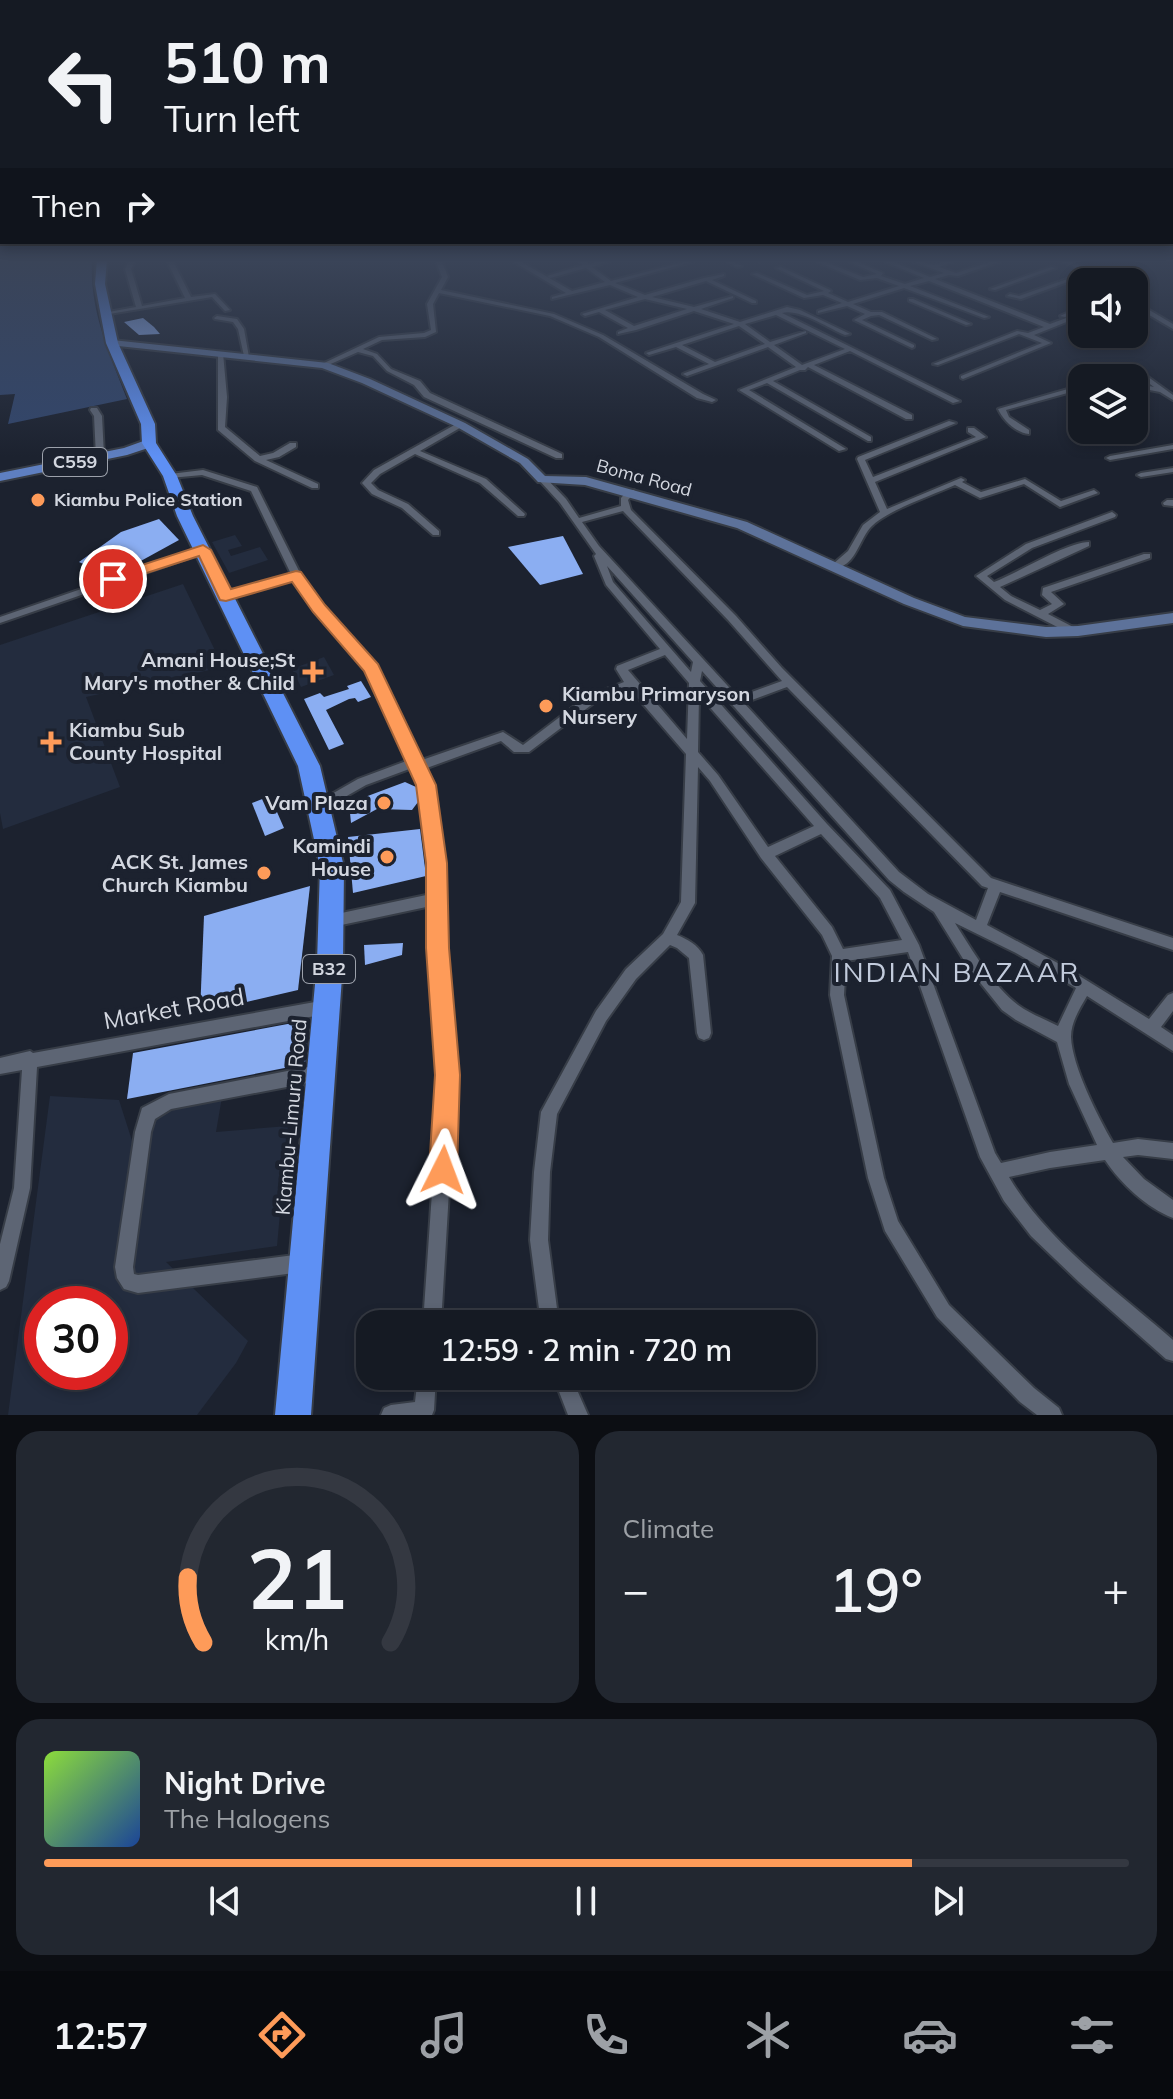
<!DOCTYPE html>
<html lang="en">
<head>
<meta charset="utf-8">
<style>
	:root { --surface:#151a23; --page:#222730; --text:#f1f3f6; --muted:#9da1a6; --line:#343841; --accent:#fe9b59 }
	body { margin:0; font-family:Mulish,sans-serif; background:var(--page); color:var(--text); height:100vh; display:flex; flex-direction:column; font-size:30px; white-space:nowrap }
	* { box-sizing:border-box; margin:0 }
	p { font-size:26px; color:var(--muted) }
	.icon { flex:none; width:44px; height:44px; fill:none; stroke:currentColor; stroke-width:2; stroke-linecap:round; stroke-linejoin:round }
	.map { position:relative; height:1415px; overflow:hidden }
	.sheet { display:flex; flex-direction:column; gap:16px; padding:16px; background:#0c0e13; flex:1 }
	.sheet>* { flex:none }
	.guide { position:absolute; left:0px; top:0px; width:1174px; height:244px; box-shadow:0 4px 12px #0003,0 0 0 2px var(--line); background:#151a23; color:var(--text); overflow:hidden }
	.fabs { position:absolute; left:1068px; top:268px; display:grid; gap:16px }
	.fabs a { display:grid; place-items:center; width:80px; height:80px; border-radius:16px; background:var(--surface); box-shadow:0 4px 12px #0003,0 0 0 2px var(--line); font-size:40px }
	.speed { position:absolute; left:24px; top:1286px; display:flex; gap:16px; font-size:40px; font-weight:700; text-align:center }
	.speed>* { display:grid; place-content:center; width:104px; height:104px; border-radius:50%; background:var(--surface); box-shadow:0 4px 12px #0003,0 0 0 2px var(--line); line-height:1 }
	.speed .limit { border:12px solid #d22; background:#fff; color:#111 }
	.pin { position:absolute; display:grid; place-items:center; width:68px; height:68px; color:#fff; margin:-34px; border:4px solid #fff; border-radius:50%; box-shadow:0 2px 8px #0007 }
	.me { position:absolute; width:88px; margin:-44px; rotate:3deg; stroke-linejoin:round; filter:drop-shadow(0 0 6px #0008) }
	.turn { display:flex; align-items:center; gap:28px; height:168px; padding:0 32px; font-size:36px }
	.turn .icon { width:104px; height:104px; stroke-width:2.5 }
	.turn b { display:block; font-size:56px; line-height:68px }
	.then { display:flex; align-items:center; height:76px; padding:0 32px; background:#0003; gap:16px; font-size:30px }
	.big { font-size:60px; font-weight:600; line-height:1.1 }
	.sheet .card { flex:1; display:flex; flex-direction:column; justify-content:center; gap:12px; min-width:0; padding:0 28px; border-radius:24px; background:var(--page) }
	.sheet .dial { align-items:center; gap:0 }
	.dial svg { height:208px; overflow:visible; fill:none; stroke:var(--line); stroke-width:7; stroke-linecap:round; text-anchor:middle }
	.dial text { fill:var(--text); stroke:none }
	.song { display:flex; align-items:center; gap:24px }
	.cover { width:96px; height:96px; border-radius:12px; background:linear-gradient(135deg,hsl(90 70% 55%),hsl(220 70% 35%)) }
	.played { height:8px; border-radius:4px; background:linear-gradient(90deg,var(--accent) 80%,var(--line) 80%) }
	.keys { display:flex; justify-content:space-around; direction:ltr }
	.heat { display:flex; justify-content:space-between; align-items:center; font-size:44px; direction:ltr }
	.sheet .tiles { flex:1; display:grid; gap:16px; grid-template-columns:1fr 1fr }
	.card:last-child { grid-column:span 2 }
	.trip { position:absolute; left:356px; top:1310px; width:460px; height:80px; border-radius:24px; background:var(--surface); box-shadow:0 4px 12px #0003,0 0 0 2px var(--line); font-weight:600; line-height:80px; text-align:center }
	.tabs { display:flex; height:128px; justify-content:space-around; align-items:center; background:#080a0e; color:var(--muted) }
	.tabs .icon { width:56px; height:56px }
	.tabs .active { color:var(--accent) }
	.tabs b { font-size:36px; color:var(--text) }
	.map>svg:first-child { display:block }
</style>
</head>
<body>
<div class="map">
<svg width="1173" height="1415" viewBox="0 0 1173 1415">
	<rect width="100%" height="100%" fill="#1c222f"/>
	<g fill="#232c3e" fill-rule="evenodd">
		<polygon points="235,535 242,546 228,550 231,556 260,547 268,560 229,573 212,542"/>
		<polygon points="183,584 223,667 86,697 120,787 3,829 0,813 0,645"/>
		<polygon points="324,657 334,675 301,687 292,669"/>
		<path d="M50 1096 119 1100 142 1172 153 1111 222 1097 216 1132 288 1126 277 1246 166 1262 248 1341 236 1363 197 1415H8ZM42 1304H110V1372H42Z"/>
	</g>
	<path fill="#32466c" d="M0 259H92C89 310 109 352 127 399L8 424 15 394 0 395Z"/>
	<g fill="#8baef2">
		<polygon points="143,318 154,327 160,334 139,335 124,322"/>
		<polygon points="159,519 179,540 128,568 101,572 79,562 121,532"/>
		<polygon points="563,536 583,574 540,585 508,547"/>
		<polygon points="361,681 371,697 358,702 355,698 349,699 326,710 344,744 329,750 304,699 320,693 324,697 349,689 347,686"/>
		<polygon points="405,782 416,787 418,802 412,810 377,809 351,823 349,803"/>
		<polygon points="270,796 284,828 265,836 252,803"/>
		<polygon points="420,829 426,876 353,893 348,837"/>
		<polygon points="310,886 298,990 200,1013 204,916"/>
		<polygon points="403,943 402,955 365,965 364,945"/>
		<polygon points="309,1020 305,1064 127,1099 133,1053"/>
	</g>
	<g fill="none" stroke-linecap="round" stroke-linejoin="round">
		<g stroke="#373d47" stroke-width="4">
			<g id="street">
				<polygon points="130,259 136,259 131,269 142,306 185,298 166,259 172,259 191,297 215,294 230,310 225,311 212,297 103,315 103,313 136,307 125,269"/>
				<polygon points="435,259 441,259 448,277 441,290 554,314 603,335 703,394 716,400 712,402 697,398 599,337 550,316 439,293 433,304 436,332 425,337 382,340 363,349 377,354 391,369 420,381 430,393 562,454 562,458 556,458 424,397 414,385 387,371 373,356 358,352 326,366 322,366 322,364 379,337 424,333 431,330 427,304 442,277"/>
				<path d="M509 259H516L572 291 605 282 586 268 550 278 547 276 583 265 577 259H583L589 264 607 259H616L592 267 611 281 695 259V261L615 283 645 295 704 278 724 274V276L712 280 756 301V303H752L706 281 652 297 694 307 733 296V298L701 309 740 322 787 307 800 310 850 334 845 335C828 328 799 308 782 313L960 401 953 403 850 351 814 365 912 415V419H906L808 367 805 370H800L773 381 871 437V441H868L767 383 749 390 846 449 839 451 739 390 796 367 768 347 687 376 683 374 685 373 709 364 676 347 649 355 646 353 734 324 694 311 636 330 618 334V332L628 328 599 312 585 316 582 314 638 297 610 285 552 299V297L566 293ZM645 299 687 309 634 326 605 310ZM776 315 845 349 802 365 774 345 806 333V331L770 342 745 324ZM739 326 765 344 715 362 682 345Z"/>
				<polygon points="721,259 728,259 742,266 737,267"/>
				<polygon points="755,259 761,259 762,260 759,262"/>
				<polygon points="810,259 818,259 863,277 877,274 843,259 851,259 883,273 881,276 905,284 924,278 878,259 886,259 930,277 944,273 912,261 912,259 934,265 952,259 960,259 939,267 956,273 999,259 1007,259 958,276 949,275 935,279 1050,324 1069,317 1082,322 1082,326 1069,321 1034,335 1051,343 963,379 961,378 961,376 1042,343 1019,334 938,365 933,364 1017,331 1028,333 1044,327 929,281 910,286 989,317 984,318 904,288 853,304 871,312 882,312 937,339 932,340 879,315 871,316 862,320 914,345 914,347 912,348 854,320 865,314 847,306 818,313 818,311 842,303 823,295 804,298 752,274 757,273 807,295 824,291 776,268 781,267 830,290 831,291 828,293 848,302 899,286 877,278 860,280"/>
				<path d="M1055 259C1074 259 1092 271 1106 282H1099L1080 269Z"/>
				<polygon points="1051,267 1056,268 995,290 990,289"/>
				<polygon points="1073,277 1078,278 1021,299 1007,296 1010,294 1019,296"/>
				<polygon points="909,299 913,299 971,324 966,325 909,301"/>
				<polygon points="1134,301 1173,324 1173,329 1134,306"/>
				<polygon points="1082,306 1082,310 1065,317 1060,316"/>
				<polygon points="217,316 237,319 244,329 249,357 244,356 238,329 233,322 215,319 214,318"/>
				<polygon points="218,352 223,353 227,397 225,427 260,456 273,453 290,443 296,443 296,447 279,457 266,460 318,484 318,488 312,488 255,461 218,430"/>
				<polygon points="1110,365 1133,366 1173,395 1173,400 1160,392 1134,387 1134,383 1154,387 1129,369 1108,368 1108,366"/>
				<path d="M1082 385V389L1006 410 1009 417 1029 430V434C1016 433 1003 420 998 409Z"/>
				<polygon points="91,408 97,408 102,416 104,456 100,458 96,456 94,416 90,410"/>
				<path d="M949 421 956 423 865 460 873 477 976 437 968 432V428H974L986 437 875 482 887 509 961 478 965 480 962 482 981 492 1025 479 1061 501 1094 490 1098 493 1060 507 1024 484 980 498 955 485C933 495 885 511 870 528 858 542 855 568 833 568V564L848 551 863 525 880 512 857 459 858 457Z"/>
				<polygon points="458,423 465,425 420,451 486,479 525,514 524,516 518,516 480,483 415,454 380,474 371,483 378,490 408,504 439,531 439,535 433,535 402,508 372,494 362,483 374,470"/>
				<polygon points="1173,445 1173,449 1110,460 1106,458 1110,456"/>
				<polygon points="1173,468 1173,472 1141,477 1137,475 1141,473"/>
				<path d="M203 470 257 487 301 575 322 606 376 665 422 760 503 732 523 745 586 697 624 682 616 669 617 666 660 649 606 585 594 556 596 554 560 503 538 479 539 477H545L566 499 579 518 621 506V498L628 490H634L635 492 628 500 631 510 736 616 782 668 991 878 1173 938V950L1000 892 987 925 1065 967 1149 1019 1168 995 1173 993V1011L1161 1027 1173 1035V1051L1087 996C1080 1008 1071 1022 1071 1037 1072 1066 1098 1117 1113 1143L1138 1139 1173 1143V1159L1138 1155 1123 1157 1144 1179 1173 1200V1218C1147 1208 1121 1184 1105 1160L1050 1168 1009 1177C1046 1241 1118 1292 1173 1340V1361L1166 1359 1079 1282 1031 1236 1004 1201 980 1157 908 952 846 961 844 995 884 1178 898 1221 949 1305 1034 1388 1059 1408 1062 1415H1037L1020 1402 937 1317 885 1231 868 1178 830 995 832 956 822 935 761 858 710 781 698 767 695 903 677 935C687 939 698 945 703 955L711 1033 709 1038 704 1040 699 1038 697 1033 689 958 677 948 670 945 636 979 606 1021 557 1114 550 1172 548 1240 559 1324H541L530 1240 534 1172 541 1112 596 1011 626 969 663 934 681 902 686 754 629 688 594 703 529 752H514L501 741 424 769 432 785 443 863 445 948 456 1075 441 1324H423L440 1075 431 948V906L332 927 327 925 325 921 327 917 332 915 431 894C431 856 428 803 412 768L366 785 324 809 320 811 316 809 314 806 316 803 358 779 409 760 367 670 316 610 294 579 229 598H223L221 596 223 594 291 574 251 491 202 475 170 478 166 476 170 474ZM623 511 728 620 782 681 738 697 599 546 582 522ZM607 566 693 662 691 672 613 582ZM665 655 689 683 687 739 628 670ZM702 671 889 880 904 892 934 912 970 970 1002 1010 1016 1020 1057 1042 1069 1084 1097 1145 1050 1152 1001 1163 995 1153 919 945 890 890 827 824 700 681ZM787 687 982 886 988 888 976 920 928 894 899 872 744 703ZM699 695 814 826 768 847 718 775 698 752ZM821 834 880 898 902 940 843 949 832 927 775 856ZM955 923 1016 953 1076 988 1058 1026C1045 1019 1030 1014 1018 1005 993 986 972 950 955 923Z"/>
				<polygon points="1167,500 1173,500 1173,506 1164,505 1163,503"/>
				<path d="M1112 512 1116 515 1115 517 1032 548 987 576 994 582C1018 573 1067 542 1089 542V546L1000 587 1011 596 1040 610 1052 604 1042 595 1043 588 1144 554H1150V558L1051 592 1064 604 1048 614 1077 629 1078 631 1077 633H1069L1005 600 976 576 1026 544Z"/>
				<polygon points="203,547 206,548 206,552 0,623 0,617"/>
				<polygon points="326,1000 331,1002 333,1007 331,1012 326,1014 37,1067 30,1188 9,1281 6,1287 0,1290 0,1244 14,1188 22,1070 0,1074 0,1058 30,1051 33,1053"/>
				<polygon points="318,1065 323,1068 326,1073 323,1078 318,1081 171,1109 155,1119 151,1132 133,1267 134,1274 138,1275 302,1254 308,1257 311,1263 308,1269 302,1272 138,1293 124,1289 117,1278 115,1267 135,1132 142,1108 169,1094"/>
				<polygon points="418,1376 436,1376 434,1410 432,1415 381,1415 384,1408 391,1405 415,1402"/>
				<polygon points="553,1376 571,1376 588,1415 568,1415"/>
			</g>
		</g>
		<g stroke="#373d47" stroke-width="4">
			<polygon id="secondary" points="112,340 328,363 370,379 465,423 528,459 545,476 586,477 747,522 914,598 965,617 1046,627 1078,626 1173,613 1173,623 1078,636 1046,637 963,626 904,604 737,528 585,485 538,482 520,463 457,427 362,383 322,368 109,345 107,343"/>
		</g>
		<g stroke="#373d47" stroke-width="4">
			<polygon id="primary" points="149,439 154,440 154,446 127,455 0,481 0,473 124,448"/>
		</g>
		<g stroke="#373d47" stroke-width="4">
			<polygon id="highway" points="97,259 107,259 105,284 118,343 155,424 156,443 177,476 193,516 320,766 344,867 343,963 311,1415 275,1415 317,963 320,867 298,766 177,516 163,476 142,443 141,424 106,343 95,284"/>
		</g>
		<use href="#street" fill="#5d6574" fill-rule="evenodd"/>
		<use href="#secondary" fill="#5d729a" fill-rule="evenodd"/>
		<use href="#primary" fill="#5e7fc1" fill-rule="evenodd"/>
		<use href="#highway" fill="#5e90f4" fill-rule="evenodd"/>
	</g>
	<linearGradient id="sky" x2="0" y2="1"><stop stop-color="#0f131a"/><stop offset="0.57" stop-color="#3a4458"/><stop offset="1" stop-color="#3a4458" stop-opacity="0"/></linearGradient>
	<rect width="1173" height="457" fill="url(#sky)"/>
	<polygon fill="#fe9b59" stroke="#a5653a" stroke-width="2" points="203,545 211,550 231,589 296,571 301,572 325,605 378,664 436,785 447,863 449,948 460,1075 457,1170 453,1179 443,1183 433,1179 429,1170 435,1075 426,948 426,863 416,785 364,671 313,612 292,582 226,601 220,600 199,556 113,584 106,579 108,576"/>
	<g fill="#fe9b59" stroke="#1c222f" stroke-width="3">
		<circle cx="38" cy="500" r="8"/>
		<path d="M309 660h8v8h8v8h-8v8h-8v-8h-8v-8h8z"/>
		<circle cx="546" cy="706" r="8"/>
		<path d="M47 730h8v8h8v8h-8v8h-8v-8h-8v-8h8z"/>
		<circle cx="384" cy="803" r="8"/>
		<circle cx="387" cy="857" r="8"/>
		<circle cx="264" cy="873" r="8"/>
	</g>
	<g text-anchor="middle" stroke-width="8" stroke-linejoin="round" paint-order="stroke">
		<g fill="#1c222f" stroke="#9ca1ab" stroke-width="2">
			<rect x="43" y="448" width="64" height="28" rx="6"/>
			<rect x="303" y="955" width="52" height="28" rx="6"/>
		</g>
		<g font-size="18" font-weight="bold" fill="#d3d7e0">
			<text x="75" y="468">C559</text>
			<text x="329" y="975">B32</text>
		</g>
		<g font-size="18" fill="#d3d7e0" stroke="#1c222f">
			<text transform="translate(644 478) rotate(15)" y="6">Boma Road</text>
		</g>
		<g font-size="18" font-weight="bold" fill="#d3d7e0" stroke="#1c222f" text-anchor="start">
			<text x="54" y="506">Kiambu Police Station</text>
		</g>
		<g font-size="20" font-weight="bold" fill="#d3d7e0" stroke="#1c222f" text-anchor="end">
			<text x="295" y="667">Amani House;St<tspan x="295" dy="23">Mary's mother &amp; Child</tspan></text>
			<text x="562" y="701" text-anchor="start">Kiambu Primaryson<tspan x="562" dy="23">Nursery</tspan></text>
			<text x="69" y="737" text-anchor="start">Kiambu Sub<tspan x="69" dy="23">County Hospital</tspan></text>
			<text x="368" y="810">Vam Plaza</text>
			<text x="371" y="853">Kamindi<tspan x="371" dy="23">House</tspan></text>
			<text x="248" y="869">ACK St. James<tspan x="248" dy="23">Church Kiambu</tspan></text>
		</g>
		<g font-size="20" fill="#d3d7e0" stroke="#1c222f">
			<text transform="translate(291 1117) rotate(-85)" y="7">Kiambu-Limuru Road</text>
		</g>
		<g font-size="24" fill="#d3d7e0" stroke="#1c222f">
			<text transform="translate(174 1009) rotate(-10)" y="8">Market Road</text>
		</g>
		<g font-size="28" letter-spacing="2" fill="#c2cbdc" stroke="#1c222f">
			<text x="957" y="982">INDIAN BAZAAR</text>
		</g>
	</g>
</svg>
<div class="fabs">
<a><svg class="icon" aria-label="sound" viewBox="0 0 24 24"><path d="M4 9h4l5-4v14l-5-4H4zM17 9q2 3 0 6"/></svg></a>
<a><svg class="icon" aria-label="layers" viewBox="0 0 24 24"><path d="M12 4l9 5-9 5-9-5zM3 14l9 5 9-5"/></svg></a>
</div>
<div class="speed"><div class="limit">30</div></div>
<div class="pin" style="left:113px;top:579px;background:#d93025"><svg class="icon" aria-label="arrive" viewBox="0 0 24 24"><path d="M6 21V4h12l-3 4 3 4H6"/></svg></div>
<svg class="me" style="left:443px;top:1170px" viewBox="-20 -20 40 40"><path d="M0-17L14 15 0 8-14 15z" fill="#fe9b59" stroke="#fff" stroke-width="4"/></svg>
<div class="trip">12:59 · 2 min · 720 m</div>
<div class="guide">
<div class="turn"><svg class="icon" aria-label="left" viewBox="0 0 24 24"><path d="M17 20v-9H6M10 6l-5 5 5 5"/></svg><div><b>510 m</b>Turn left</div></div>
<div class="then">Then<svg class="icon" aria-label="right" viewBox="0 0 24 24"><path d="M7 20v-9h11M14 6l5 5-5 5"/></svg></div>
</div>
</div>
<section class="sheet">
<div class="tiles">
<div class="card dial"><svg viewBox="0 0 100 80">
<path d="M14 69A42 42 0 1 1 86 69"/>
<path d="M14 69A42 42 0 0 1 8 44" stroke="#fe9b59"/>
<text x="50" y="56" font-size="32" font-weight="700">21</text>
<text x="50" y="72" font-size="11">km/h</text>
</svg></div>
<div class="card"><p>Climate</p>
<div class="heat"><a>−</a><b class="big">19°</b><a>+</a></div>
</div>
<div class="card">
<div class="song"><i class="cover"></i><div><b>Night Drive</b><p>The Halogens</p></div></div>
<div class="played"></div>
<div class="keys"><svg class="icon" aria-label="previous" viewBox="0 0 24 24"><path d="M18 5L8 12l10 7zM5 5v14"/></svg><svg class="icon" aria-label="pause" viewBox="0 0 24 24"><path d="M8 5v14M16 5v14"/></svg><svg class="icon" aria-label="next" viewBox="0 0 24 24"><path d="M6 5l10 7-10 7zM19 5v14"/></svg></div>
</div>
</div>
</section>
<nav class="tabs">
<b>12:57</b>
<svg class="icon active" aria-label="directions" viewBox="0 0 24 24"><path d="M12 3l9 9-9 9-9-9zM9 14v-3h6M13 9l2 2-2 2"/></svg>
<svg class="icon" aria-label="music" viewBox="0 0 24 24"><path d="M9 18V5l10-2v13"/><circle cx="6" cy="18" r="3"/><circle cx="16" cy="16" r="3"/></svg>
<svg class="icon" aria-label="phone" viewBox="0 0 24 24"><path d="M5 4h4l2 5-3 2q2 4 5 5l2-3 5 2v4C11 20 4 13 5 4z"/></svg>
<svg class="icon" aria-label="climate" viewBox="0 0 24 24"><path d="M12 3v18M4 7l16 10M4 17L20 7"/></svg>
<svg class="icon" aria-label="car" viewBox="0 0 24 24"><path d="M5 17H2v-5l4-1 3-4h7l3 4 3 1v5h-3M9 17h6M6 11h13"/><circle cx="7" cy="17" r="2"/><circle cx="17" cy="17" r="2"/></svg>
<svg class="icon" aria-label="filters" viewBox="0 0 24 24"><path d="M4 7h16M4 17h16"/><circle cx="9" cy="7" r="2"/><circle cx="15" cy="17" r="2"/></svg>
</nav>
</body>
</html>
